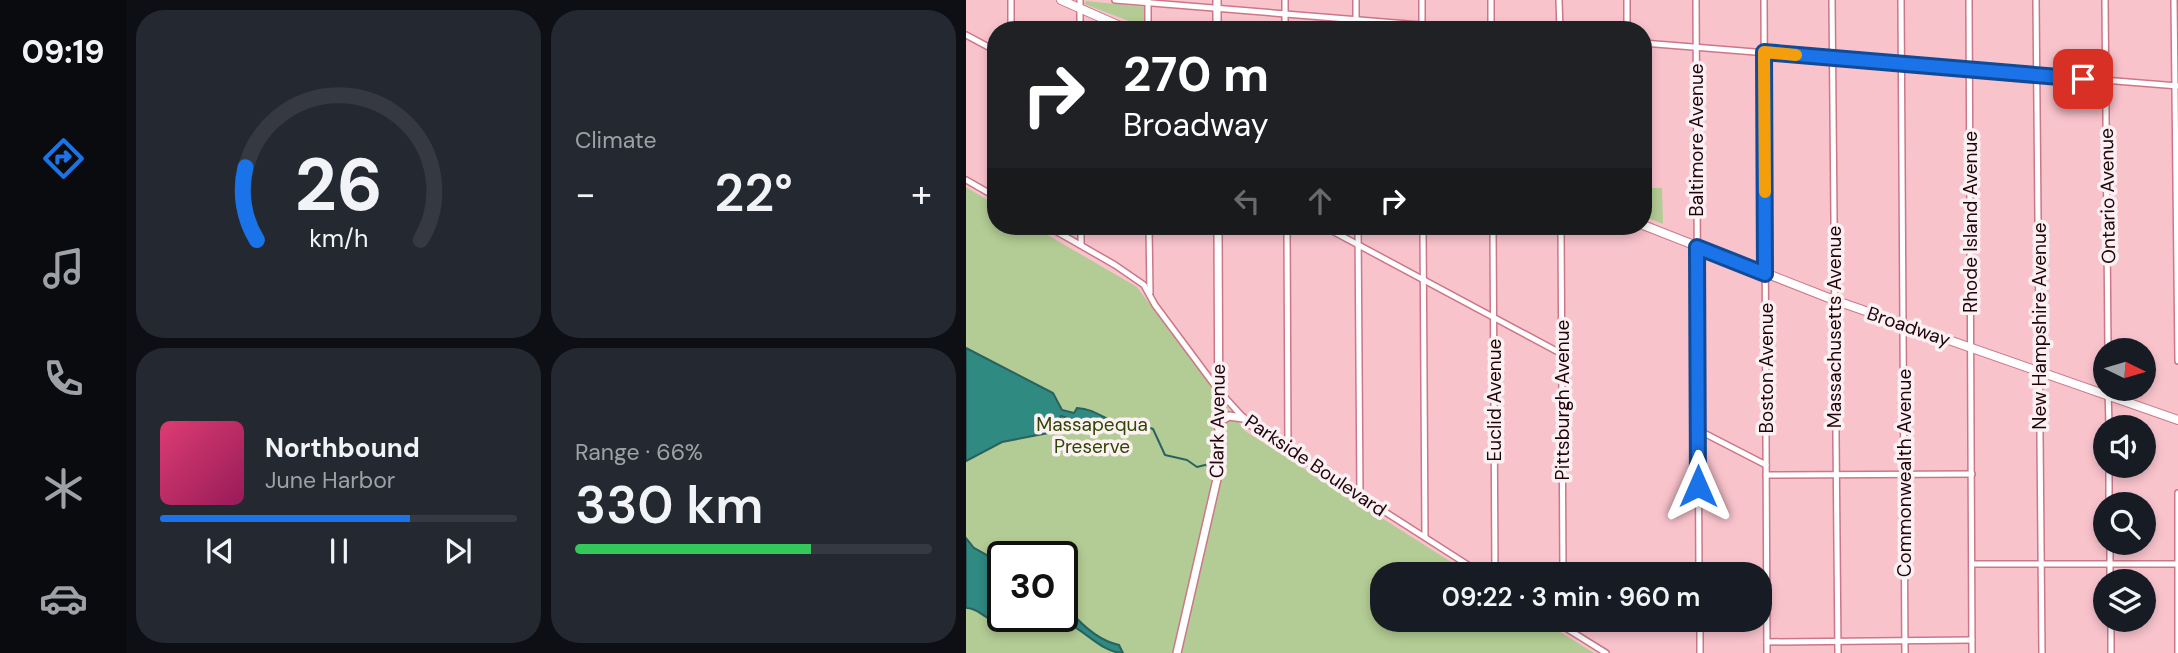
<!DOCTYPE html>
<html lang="en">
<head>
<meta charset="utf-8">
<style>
	:root { --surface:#171b24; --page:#242831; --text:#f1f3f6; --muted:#9ea1a6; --line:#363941; --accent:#1a73e8 }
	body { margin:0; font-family:"DM Sans",sans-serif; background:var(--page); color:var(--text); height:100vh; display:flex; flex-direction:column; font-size:26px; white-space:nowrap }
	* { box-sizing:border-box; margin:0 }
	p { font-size:23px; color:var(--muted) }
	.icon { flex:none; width:38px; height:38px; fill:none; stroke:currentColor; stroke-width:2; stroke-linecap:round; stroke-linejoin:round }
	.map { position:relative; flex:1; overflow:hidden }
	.details { display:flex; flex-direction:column; gap:10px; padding:10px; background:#0d0f14; width:840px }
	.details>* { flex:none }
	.top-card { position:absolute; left:21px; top:21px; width:665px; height:214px; border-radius:28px; box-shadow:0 4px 10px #0003; background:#202124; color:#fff; overflow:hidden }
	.needle { width:46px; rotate:95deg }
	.tools { position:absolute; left:1127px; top:338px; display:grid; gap:14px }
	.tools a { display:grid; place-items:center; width:63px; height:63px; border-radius:50%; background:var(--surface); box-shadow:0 4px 10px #0003; font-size:35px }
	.speed { position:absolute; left:21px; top:541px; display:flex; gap:14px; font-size:35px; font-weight:700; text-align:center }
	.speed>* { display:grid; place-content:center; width:91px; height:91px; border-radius:50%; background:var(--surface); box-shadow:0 4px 10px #0003; line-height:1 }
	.speed .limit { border:4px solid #111; border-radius:10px; background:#fff; color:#111 }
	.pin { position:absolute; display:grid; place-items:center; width:60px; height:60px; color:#fff; margin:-30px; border-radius:14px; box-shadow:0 4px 10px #0006 }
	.me { position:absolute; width:77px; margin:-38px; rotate:0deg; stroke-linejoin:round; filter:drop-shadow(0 0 5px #0008) }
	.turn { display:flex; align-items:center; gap:24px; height:147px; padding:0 21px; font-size:32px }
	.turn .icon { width:91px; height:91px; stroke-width:2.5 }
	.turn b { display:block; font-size:49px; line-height:60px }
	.lanes { display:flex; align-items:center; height:66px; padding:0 21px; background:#0003; justify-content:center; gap:35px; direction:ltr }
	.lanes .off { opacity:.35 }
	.big { font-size:52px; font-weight:600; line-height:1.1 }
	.details .card { flex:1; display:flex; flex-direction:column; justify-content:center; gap:10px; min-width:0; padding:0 24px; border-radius:28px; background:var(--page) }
	.details .dial { align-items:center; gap:0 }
	.dial svg { height:182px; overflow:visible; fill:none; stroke:var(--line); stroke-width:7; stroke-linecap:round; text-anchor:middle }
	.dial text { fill:var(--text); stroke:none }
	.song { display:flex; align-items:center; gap:21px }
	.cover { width:84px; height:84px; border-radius:10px; background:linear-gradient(135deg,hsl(340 70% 55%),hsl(330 70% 35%)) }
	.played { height:7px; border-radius:4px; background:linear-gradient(90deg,var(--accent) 70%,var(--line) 70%) }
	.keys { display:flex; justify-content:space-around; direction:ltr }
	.heat { display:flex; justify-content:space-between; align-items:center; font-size:38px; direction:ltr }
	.charge { height:10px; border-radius:5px; background:linear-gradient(90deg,#34c759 66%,var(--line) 0) }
	.details .tiles { flex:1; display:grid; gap:10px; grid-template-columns:repeat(2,1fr) }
	.trip { position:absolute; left:404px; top:562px; width:402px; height:70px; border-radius:28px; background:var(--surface); box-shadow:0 4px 10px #0003; font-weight:600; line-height:70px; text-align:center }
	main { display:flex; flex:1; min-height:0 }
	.menu { display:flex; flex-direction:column; width:126px; justify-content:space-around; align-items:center; background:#090b0e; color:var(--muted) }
	.menu .icon { width:49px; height:49px }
	.menu .current { color:var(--accent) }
	.menu b { font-size:32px; color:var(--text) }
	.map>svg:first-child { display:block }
</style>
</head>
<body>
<main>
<nav class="menu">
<b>09:19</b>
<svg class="icon current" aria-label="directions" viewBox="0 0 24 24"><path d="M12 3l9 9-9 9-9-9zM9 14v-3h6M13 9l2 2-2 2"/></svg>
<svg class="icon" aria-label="music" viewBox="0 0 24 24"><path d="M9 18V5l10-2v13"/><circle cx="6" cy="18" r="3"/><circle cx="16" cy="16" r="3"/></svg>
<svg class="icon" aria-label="phone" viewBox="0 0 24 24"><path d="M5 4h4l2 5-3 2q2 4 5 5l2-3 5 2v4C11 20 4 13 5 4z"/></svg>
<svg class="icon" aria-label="climate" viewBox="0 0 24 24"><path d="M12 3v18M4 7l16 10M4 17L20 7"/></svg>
<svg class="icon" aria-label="car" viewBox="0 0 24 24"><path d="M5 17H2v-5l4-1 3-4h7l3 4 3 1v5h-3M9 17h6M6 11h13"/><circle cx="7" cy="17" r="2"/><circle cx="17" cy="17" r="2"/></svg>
</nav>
<section class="details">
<div class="tiles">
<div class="card dial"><svg viewBox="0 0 100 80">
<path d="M14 69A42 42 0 1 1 86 69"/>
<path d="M14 69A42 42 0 0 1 9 37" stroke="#1a73e8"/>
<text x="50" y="56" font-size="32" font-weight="700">26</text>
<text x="50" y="72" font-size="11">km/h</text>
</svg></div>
<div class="card"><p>Climate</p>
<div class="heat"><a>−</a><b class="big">22°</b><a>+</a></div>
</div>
<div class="card">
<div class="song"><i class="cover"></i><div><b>Northbound</b><p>June Harbor</p></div></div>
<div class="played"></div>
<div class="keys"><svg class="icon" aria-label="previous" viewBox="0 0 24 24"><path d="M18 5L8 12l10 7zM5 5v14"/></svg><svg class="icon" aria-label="pause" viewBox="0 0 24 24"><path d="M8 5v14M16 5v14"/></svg><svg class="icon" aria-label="next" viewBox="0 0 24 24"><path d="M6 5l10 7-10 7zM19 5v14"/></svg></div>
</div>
<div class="card"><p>Range · 66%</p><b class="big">330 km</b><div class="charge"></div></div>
</div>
</section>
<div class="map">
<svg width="1212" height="653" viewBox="0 0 1212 653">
	<rect width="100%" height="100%" fill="#f9c3cc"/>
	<g fill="#b3cb94" fill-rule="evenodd">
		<polygon points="120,1 179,7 179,27 118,4"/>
		<path d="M0 187 30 205V226H66L171 287 279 431 504 574H416V620H575L628 653H0ZM37 556H96V616H37Z"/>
		<polygon points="677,188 696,188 697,224 677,216"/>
	</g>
	<g fill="#2f8a82" stroke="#2a625e" stroke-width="2">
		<path d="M0 348 87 393 96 410 108 413 111 408C127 409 134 416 148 422L118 424 107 429 105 419 95 416 87 432 36 442 0 461Z"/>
		<path d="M0 538 8 548 37 564V616H96V609L99 612 104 611C116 625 134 641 153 645L157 653C136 653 118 629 99 622 74 632 50 627 24 619 15 615 11 608 0 608Z"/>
	</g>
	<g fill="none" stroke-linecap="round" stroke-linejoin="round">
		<polyline stroke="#2a625e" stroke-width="2" points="146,422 170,423 187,429 199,455 221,460 231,467 247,463"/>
		<g stroke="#cb7788" stroke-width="8">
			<g id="minor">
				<polyline points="114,0 114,30"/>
				<polyline points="149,0 516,30"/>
				<polyline points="182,0 182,30"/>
				<polyline points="319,0 319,30"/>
				<polyline points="390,0 390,30"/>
				<polyline points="456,0 456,30"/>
				<polyline points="525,0 525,30"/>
				<polyline points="593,0 594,30"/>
				<polyline points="661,0 661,30"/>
				<polyline points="730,0 733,574"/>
				<polyline points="798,0 801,653"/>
				<polyline points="866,0 872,653"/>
				<polyline points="935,0 939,653"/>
				<polyline points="1003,0 1006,653"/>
				<polyline points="1070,0 1076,653"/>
				<polyline points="1139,0 1142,350"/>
				<polyline points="1208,0 1212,361"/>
				<polyline points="45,30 45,0"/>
				<polyline points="0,35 30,51"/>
				<polyline points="677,43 1212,86"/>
				<polyline points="0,180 30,197"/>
				<polyline points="81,226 149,265 178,285 189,305 253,391 285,426 516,574"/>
				<polyline points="115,226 115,245"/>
				<polyline points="183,226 184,293"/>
				<polyline points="321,226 322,450"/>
				<polyline points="357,226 596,354"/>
				<polyline points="392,226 394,496"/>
				<polyline points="457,226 459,537"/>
				<polyline points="527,226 529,574"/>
				<polyline points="595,226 597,574"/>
				<polyline points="1142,388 1143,427"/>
				<polyline points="732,430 800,465"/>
				<polyline points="1143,466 1143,504"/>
				<polyline points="800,475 1006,474"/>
				<polyline points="1144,542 1144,581"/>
				<polyline points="1006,564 1211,564"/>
				<polyline points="587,620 640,653"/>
				<polyline points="734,620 734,653"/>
				<polyline points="1145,620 1145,653"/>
				<polyline points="801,642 1006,640"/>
				<polyline points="1212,653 1212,493"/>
			</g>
		</g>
		<g stroke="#cb7788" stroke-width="10">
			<g id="tertiary">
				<polyline points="251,0 251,30"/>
				<polyline points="253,422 263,416 277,418"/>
				<polyline points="211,653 251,479 253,454 252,226"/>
			</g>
		</g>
		<g stroke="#cb7788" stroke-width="10">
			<g id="secondary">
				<polyline points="95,0 163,30"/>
				<polyline points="677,225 868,300 1212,420"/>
			</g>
		</g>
		<use href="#minor" stroke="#fff" stroke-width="5"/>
		<use href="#tertiary" stroke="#fff" stroke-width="7"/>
		<use href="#secondary" stroke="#fff" stroke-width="8"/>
	</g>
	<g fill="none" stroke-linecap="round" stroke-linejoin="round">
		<g stroke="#114b97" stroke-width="18">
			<polyline id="route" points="732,486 731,247 799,274 798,52 1117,79"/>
		</g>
		<use href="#route" stroke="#1a73e8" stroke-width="12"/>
		<polyline stroke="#f59e0b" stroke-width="12" points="799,192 798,52 830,55"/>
	</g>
	<g text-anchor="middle" stroke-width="7" stroke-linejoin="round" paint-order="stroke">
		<g font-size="19" fill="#20030b" stroke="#fbf1f3">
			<text transform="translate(730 140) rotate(-90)" y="7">Baltimore Avenue</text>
			<text transform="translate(1141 196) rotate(-91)" y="7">Ontario Avenue</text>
			<text transform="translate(1004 222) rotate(-90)" y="7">Rhode Island Avenue</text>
			<text transform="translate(943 326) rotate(19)" y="7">Broadway</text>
			<text transform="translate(1073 326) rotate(-90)" y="7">New Hampshire Avenue</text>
			<text transform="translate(868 327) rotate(-90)" y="7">Massachusetts Avenue</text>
			<text transform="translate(800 368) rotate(-90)" y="7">Boston Avenue</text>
			<text transform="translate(528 400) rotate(-90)" y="7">Euclid Avenue</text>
			<text transform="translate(596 400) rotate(-90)" y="7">Pittsburgh Avenue</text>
			<text transform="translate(251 421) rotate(-89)" y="7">Clark Avenue</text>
			<text transform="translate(350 465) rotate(34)" y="7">Parkside Boulevard</text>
			<text transform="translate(938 473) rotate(-90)" y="7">Commonwealth Avenue</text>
		</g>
		<g font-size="19" fill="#304501" stroke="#fbf1f3">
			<text x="126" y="431">Massapequa<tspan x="126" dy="22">Preserve</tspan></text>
		</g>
	</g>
</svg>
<div class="tools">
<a><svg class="needle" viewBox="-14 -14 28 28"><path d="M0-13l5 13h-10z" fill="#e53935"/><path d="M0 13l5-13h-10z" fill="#9ea1a6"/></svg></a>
<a><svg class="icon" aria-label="sound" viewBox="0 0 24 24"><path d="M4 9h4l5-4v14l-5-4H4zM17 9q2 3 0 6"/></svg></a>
<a><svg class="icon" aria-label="search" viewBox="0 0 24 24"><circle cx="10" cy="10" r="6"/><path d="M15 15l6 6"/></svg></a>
<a><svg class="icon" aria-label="layers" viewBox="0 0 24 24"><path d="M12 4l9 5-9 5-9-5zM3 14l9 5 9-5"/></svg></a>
</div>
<div class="speed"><div class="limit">30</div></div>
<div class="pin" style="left:1117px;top:79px;background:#d93025"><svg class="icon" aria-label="arrive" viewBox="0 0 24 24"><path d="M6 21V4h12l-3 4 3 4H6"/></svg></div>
<svg class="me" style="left:732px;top:486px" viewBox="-20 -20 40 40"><path d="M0-17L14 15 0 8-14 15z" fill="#1a73e8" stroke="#fff" stroke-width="4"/></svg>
<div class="trip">09:22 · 3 min · 960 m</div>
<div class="top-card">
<div class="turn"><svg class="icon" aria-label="right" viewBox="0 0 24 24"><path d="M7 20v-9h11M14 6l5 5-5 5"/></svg><div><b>270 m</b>Broadway</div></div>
<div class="lanes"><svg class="icon off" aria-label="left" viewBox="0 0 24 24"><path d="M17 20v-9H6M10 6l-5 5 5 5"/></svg><svg class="icon off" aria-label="ahead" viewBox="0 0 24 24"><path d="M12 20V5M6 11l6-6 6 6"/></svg><svg class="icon" aria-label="right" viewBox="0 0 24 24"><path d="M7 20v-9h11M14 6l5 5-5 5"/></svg></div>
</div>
</div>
</main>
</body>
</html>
